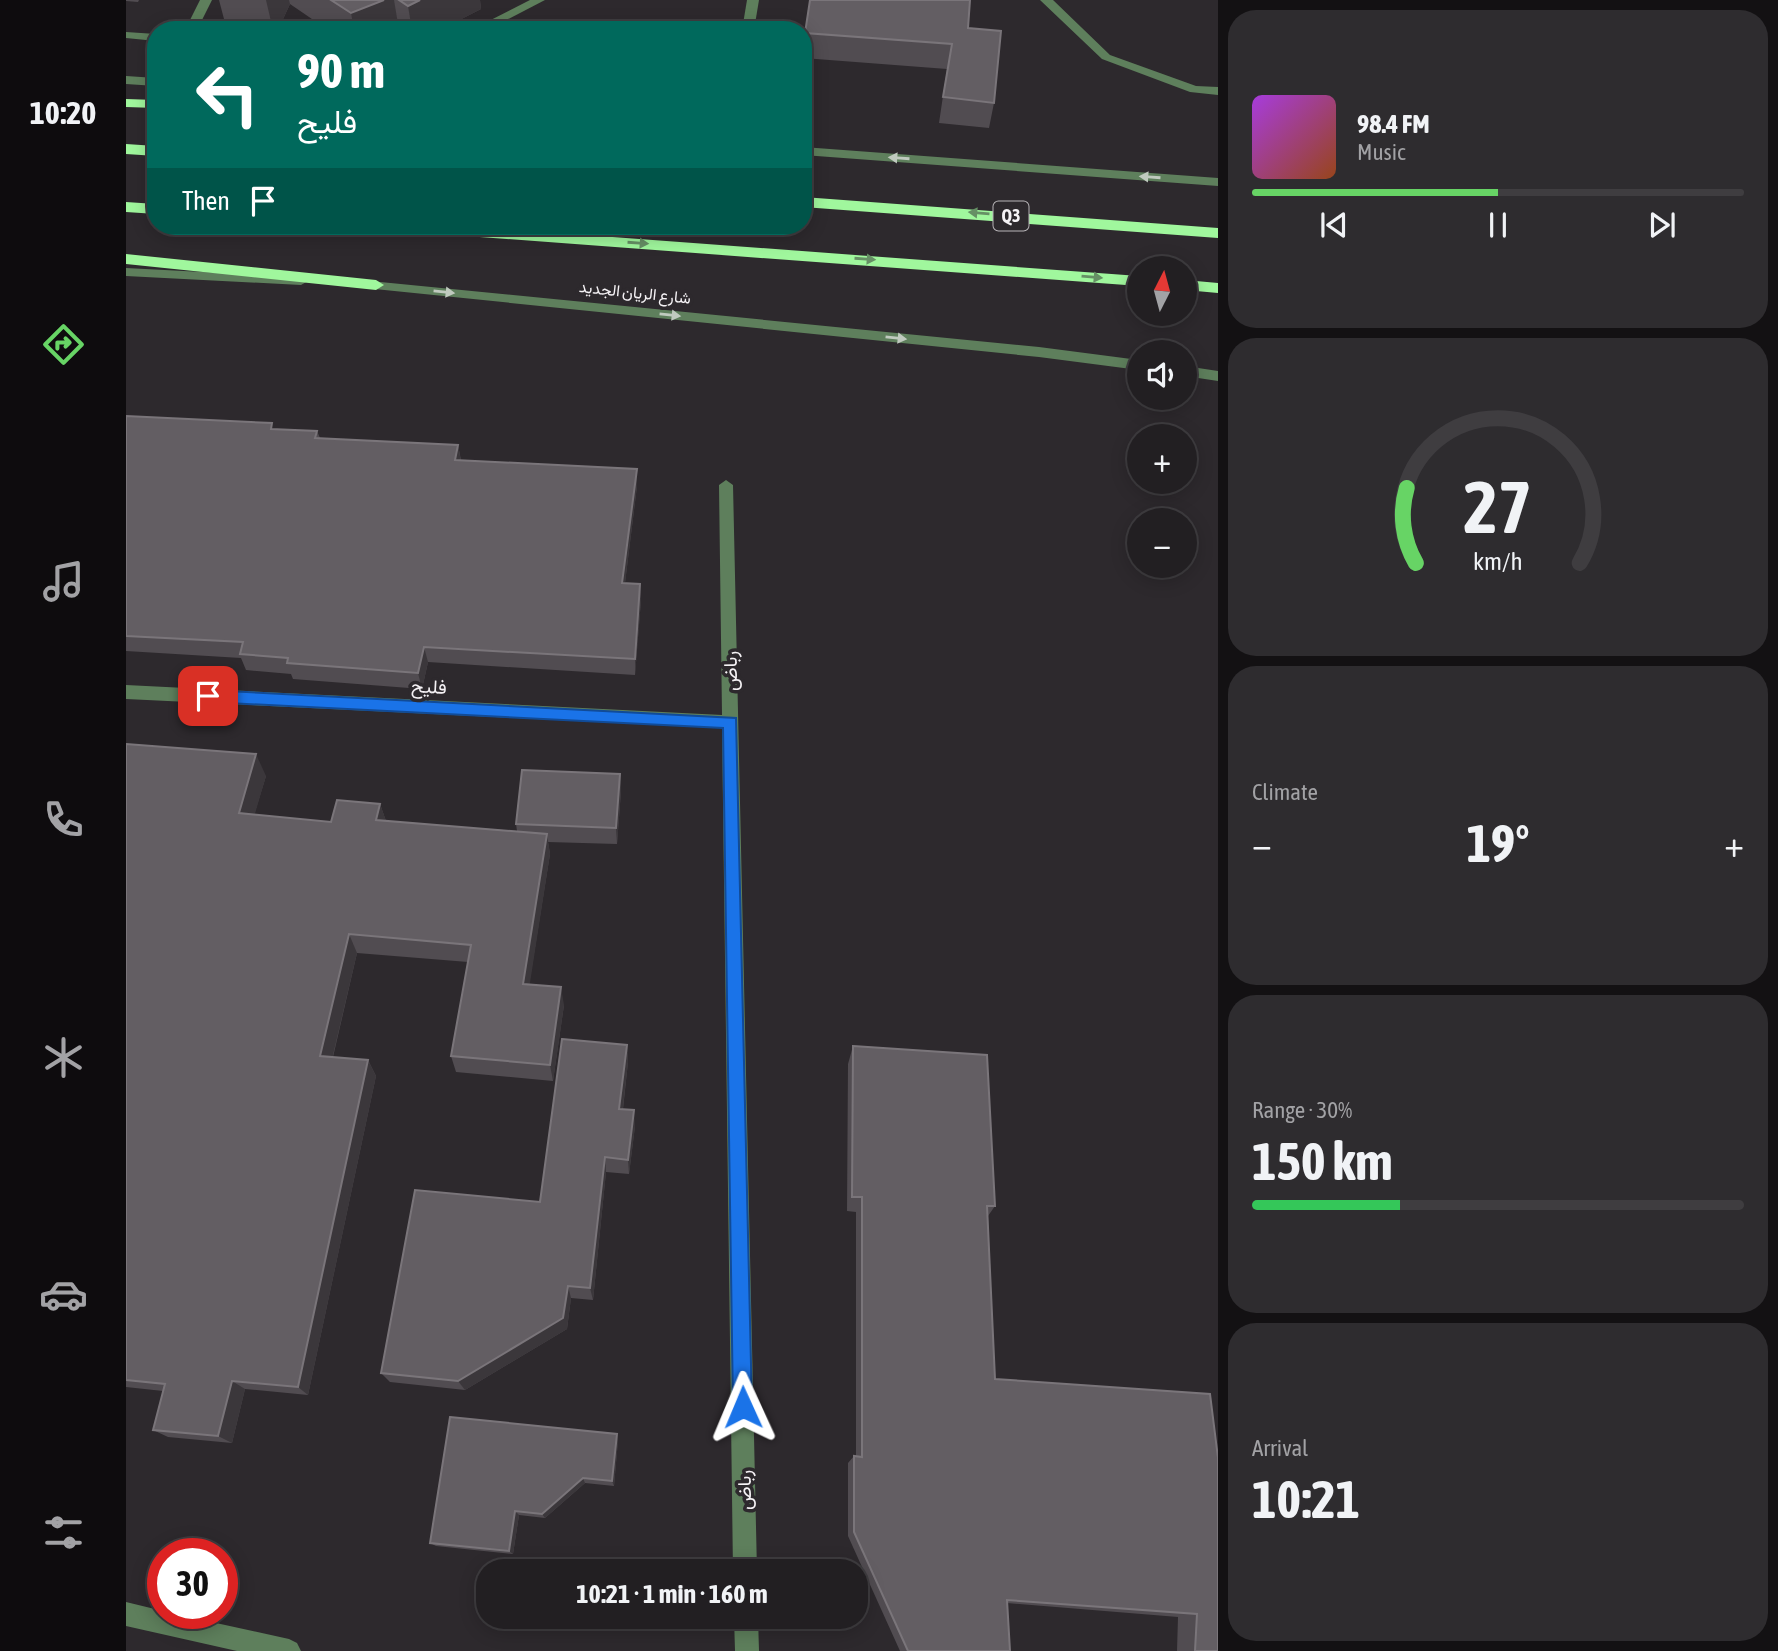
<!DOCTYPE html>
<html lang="en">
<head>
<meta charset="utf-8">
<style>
	:root { --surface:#221f22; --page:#2e2c2f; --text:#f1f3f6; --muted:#a2a2a5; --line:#3f3d40; --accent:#67d465 }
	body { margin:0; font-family:"Asap Condensed",Vazirmatn,sans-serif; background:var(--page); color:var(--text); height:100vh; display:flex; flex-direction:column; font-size:26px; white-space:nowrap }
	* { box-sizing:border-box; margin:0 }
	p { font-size:23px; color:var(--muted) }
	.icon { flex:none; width:38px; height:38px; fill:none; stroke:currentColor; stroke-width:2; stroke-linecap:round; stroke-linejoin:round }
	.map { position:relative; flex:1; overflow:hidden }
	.side { display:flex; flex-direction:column; gap:10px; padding:10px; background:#131113; width:560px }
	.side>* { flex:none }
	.hud { position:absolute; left:21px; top:21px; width:665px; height:214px; border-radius:28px; box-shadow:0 4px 18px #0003,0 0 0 2px var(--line); background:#00695c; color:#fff; overflow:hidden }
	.needle { width:46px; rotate:6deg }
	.tools { position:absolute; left:1001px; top:256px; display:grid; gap:14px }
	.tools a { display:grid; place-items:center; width:70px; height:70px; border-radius:50%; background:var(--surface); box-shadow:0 4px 18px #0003,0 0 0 2px var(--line); font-size:35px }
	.speed { position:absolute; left:21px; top:1538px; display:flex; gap:14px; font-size:35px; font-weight:700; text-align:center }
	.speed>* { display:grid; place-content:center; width:91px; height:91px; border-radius:50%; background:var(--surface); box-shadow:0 4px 18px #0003,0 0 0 2px var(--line); line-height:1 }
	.speed .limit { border:10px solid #d22; background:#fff; color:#111 }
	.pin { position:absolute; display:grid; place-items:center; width:60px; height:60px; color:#fff; margin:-30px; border-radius:14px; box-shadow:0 4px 10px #0006 }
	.me { position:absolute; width:77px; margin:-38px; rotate:359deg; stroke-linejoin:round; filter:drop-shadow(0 0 5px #0008) }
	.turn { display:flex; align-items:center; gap:24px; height:147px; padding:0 35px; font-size:32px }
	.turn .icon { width:91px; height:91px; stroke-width:2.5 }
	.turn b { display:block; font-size:49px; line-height:60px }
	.then { display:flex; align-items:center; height:66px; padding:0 35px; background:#0003; gap:14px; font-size:26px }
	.big { font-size:52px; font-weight:700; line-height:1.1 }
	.side .tile { flex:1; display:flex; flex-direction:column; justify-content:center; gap:10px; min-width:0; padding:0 24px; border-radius:28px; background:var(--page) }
	.side .dial { align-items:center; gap:0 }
	.dial svg { height:182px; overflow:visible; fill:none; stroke:var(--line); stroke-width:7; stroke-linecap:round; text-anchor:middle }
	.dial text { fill:var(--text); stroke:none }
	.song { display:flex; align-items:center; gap:21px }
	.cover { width:84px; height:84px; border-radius:10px; background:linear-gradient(135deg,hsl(280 70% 55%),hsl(20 70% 35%)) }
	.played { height:7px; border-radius:4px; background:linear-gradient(90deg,var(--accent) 50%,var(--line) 50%) }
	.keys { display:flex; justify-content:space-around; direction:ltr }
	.heat { display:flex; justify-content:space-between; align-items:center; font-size:38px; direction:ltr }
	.charge { height:10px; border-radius:5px; background:linear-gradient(90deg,#34c759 30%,var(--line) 0) }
	.trip { position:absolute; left:350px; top:1559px; width:392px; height:70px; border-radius:28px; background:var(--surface); box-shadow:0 4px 18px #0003,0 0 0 2px var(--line); font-weight:700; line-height:70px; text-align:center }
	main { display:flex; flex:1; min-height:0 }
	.tabs { display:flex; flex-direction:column; width:126px; justify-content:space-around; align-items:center; background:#0e0c0e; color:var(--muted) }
	.tabs .icon { width:49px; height:49px }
	.tabs .selected { color:var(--accent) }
	.tabs b { font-size:32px; color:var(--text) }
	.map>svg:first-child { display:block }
</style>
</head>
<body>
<main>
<nav class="tabs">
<b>10:20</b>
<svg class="icon selected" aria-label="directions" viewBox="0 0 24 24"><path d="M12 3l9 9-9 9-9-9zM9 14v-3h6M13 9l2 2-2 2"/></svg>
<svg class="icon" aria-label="music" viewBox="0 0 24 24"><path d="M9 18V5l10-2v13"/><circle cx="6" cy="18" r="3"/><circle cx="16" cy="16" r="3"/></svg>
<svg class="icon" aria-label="phone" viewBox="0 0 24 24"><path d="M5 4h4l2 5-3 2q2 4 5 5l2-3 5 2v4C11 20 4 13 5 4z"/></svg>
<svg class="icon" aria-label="climate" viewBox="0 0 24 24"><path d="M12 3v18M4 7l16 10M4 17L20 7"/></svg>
<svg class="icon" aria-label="car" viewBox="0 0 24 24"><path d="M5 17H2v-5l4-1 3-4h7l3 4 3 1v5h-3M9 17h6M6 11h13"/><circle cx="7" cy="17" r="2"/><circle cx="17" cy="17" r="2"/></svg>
<svg class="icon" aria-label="filters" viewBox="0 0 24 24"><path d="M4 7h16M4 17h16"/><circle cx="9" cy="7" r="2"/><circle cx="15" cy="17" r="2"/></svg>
</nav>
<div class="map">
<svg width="1092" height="1651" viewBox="0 0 1092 1651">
	<rect width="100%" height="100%" fill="#2d292d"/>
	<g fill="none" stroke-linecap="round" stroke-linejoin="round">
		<g fill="#5e7f5c" fill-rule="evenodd">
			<polygon points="74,0 86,0 71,30 59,30"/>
			<polygon points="404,0 419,0 361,30 345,30"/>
			<polygon points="621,0 633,0 628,30 616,30"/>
			<polygon points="914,0 927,0 984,55 1070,86 1092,87 1092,95 1064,92 976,59"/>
			<polygon points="0,32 30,34 30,41 0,38"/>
			<polygon points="0,76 30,78 30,86 0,84"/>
			<polygon points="677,147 1092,178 1092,186 677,155"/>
			<polygon points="0,268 175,277 182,281 175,285 0,276"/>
			<polygon points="234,280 913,347 1013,360 1013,370 913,357 229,287 229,281"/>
			<polygon points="1059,366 1092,371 1092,381 1059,376"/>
			<polygon points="600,480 607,485 631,1572 607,1572 596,728 0,699 0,685 596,715 593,485"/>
			<polygon points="0,1602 37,1611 37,1614 49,1614 163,1639 171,1643 175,1651 111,1651 0,1626"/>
			<polygon points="608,1617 632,1617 633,1651 609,1651"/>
		</g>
		<g fill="#a0f79d" fill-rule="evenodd">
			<polygon points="0,99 30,100 30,108 0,107"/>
			<polygon points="0,144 30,146 30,156 0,154"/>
			<polygon points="677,197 1092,228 1092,238 677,207"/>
			<polygon points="0,202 30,204 30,214 0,212"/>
			<polygon points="265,226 337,226 1013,276 1013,286 273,231"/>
			<polygon points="0,254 250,280 258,285 250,290 0,264"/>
			<polygon points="1059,280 1092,283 1092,293 1059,290"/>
		</g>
	</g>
	<g fill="#514c51">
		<polygon points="0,0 13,0 12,2 0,1"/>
		<polygon points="93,0 354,0 355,9 314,30 202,30 164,4 152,30 120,30 98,19"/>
		<polygon points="842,28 868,103 863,128 813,123 821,69 677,58 679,33"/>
		<polygon points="0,416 148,429 191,431 194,438 332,445 335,460 511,469 511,486 499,583 514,584 515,600 509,675 302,662 296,689 167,679 165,674 120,670 115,658 0,651"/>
		<polygon points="0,744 140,776 128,815 205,822 254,804 260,821 391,831 390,824 494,774 495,791 491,844 422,842 424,854 403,985 438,1005 427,1081 330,1072 325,1056 342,962 231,953 207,1057 242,1060 250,1076 182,1395 119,1389 106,1443 42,1437 27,1430 37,1391 0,1387"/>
		<polygon points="501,1045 502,1062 497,1109 509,1126 503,1174 480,1172 467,1300 445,1298 441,1329 339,1390 264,1382 255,1373 414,1202"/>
		<polygon points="727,1046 869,1206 862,1216 869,1379 1084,1394 1092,1651 1051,1651 1052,1617 881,1603 884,1651 774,1651 722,1536 722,1463 728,1456 730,1456 730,1212 721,1211 722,1064"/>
		<polygon points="492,1440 488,1486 459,1483 419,1518 393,1515 387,1554 310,1546 304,1543"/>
	</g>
	<g fill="#3b373b">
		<polygon points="140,0 163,0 164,4 152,30 147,30"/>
		<polygon points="258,0 268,0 273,30 228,30 225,13"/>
		<polygon points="294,0 354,0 355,9 314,30 286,30 282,6"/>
		<polygon points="332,445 335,462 329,460"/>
		<polygon points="511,469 511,486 497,599 496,583"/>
		<polygon points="514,584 515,600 509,675 509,659"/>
		<polygon points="298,647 302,662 296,689 292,673"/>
		<polygon points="130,754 140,776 123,834 113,813"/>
		<polygon points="494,774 495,791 491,844 490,828"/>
		<polygon points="254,804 261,824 250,820"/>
		<polygon points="421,834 424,854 401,1002 397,984"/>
		<polygon points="223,934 231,953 203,1072 194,1056"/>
		<polygon points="435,987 438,1005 427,1081 424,1065"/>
		<polygon points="501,1045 502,1062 495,1124 493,1109"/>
		<polygon points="242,1060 250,1076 182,1395 172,1387"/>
		<polygon points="508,1110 509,1126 503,1174 502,1160"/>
		<polygon points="479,1157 480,1172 467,1300 464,1288"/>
		<polygon points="442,1286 445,1298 441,1329 339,1390 332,1381"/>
		<polygon points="106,1381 119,1389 106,1443 92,1436"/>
		<polygon points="491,1434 492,1440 488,1486 486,1481"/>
		<polygon points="457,1478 459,1483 419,1518 416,1514"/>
		<polygon points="389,1511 393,1515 387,1554 383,1551"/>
	</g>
	<g fill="#635e63" stroke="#7a757a" stroke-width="2">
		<polygon points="205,0 258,0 225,13"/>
		<polygon points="273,0 294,0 282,6"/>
		<polygon points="684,0 844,0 842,28 875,31 868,103 817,97 826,44 679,33"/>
		<polygon points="0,416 146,423 145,429 191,431 189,438 332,445 329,460 511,469 496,583 514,584 509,659 298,647 292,673 161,663 162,658 114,654 117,642 0,636"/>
		<polygon points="0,744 130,754 113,813 205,822 211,800 254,804 250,820 421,834 397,984 435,987 424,1065 325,1056 345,945 223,934 194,1056 242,1060 172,1387 106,1381 92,1436 27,1430 39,1384 0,1380"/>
		<polygon points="396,770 494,774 490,828 390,824"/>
		<polygon points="436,1039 501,1045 493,1109 508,1110 502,1160 479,1157 464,1288 442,1286 437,1318 332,1381 255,1373 289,1190 414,1202"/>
		<polygon points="727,1046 861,1055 869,1206 861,1206 869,1379 1084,1394 1092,1458 1092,1651 1069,1651 1071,1614 881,1600 884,1651 782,1651 728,1532 728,1456 736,1457 736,1197 726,1197"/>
		<polygon points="324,1417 491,1434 486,1481 457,1478 416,1514 389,1511 383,1551 304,1543"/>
	</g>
	<defs><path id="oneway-solid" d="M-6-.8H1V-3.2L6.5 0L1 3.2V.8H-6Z" transform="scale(1.75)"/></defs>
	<g fill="#c0cabf">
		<use href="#oneway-solid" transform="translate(773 158) rotate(-176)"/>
		<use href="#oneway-solid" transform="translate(1024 177) rotate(-176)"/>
		<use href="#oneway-solid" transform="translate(318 292) rotate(6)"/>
		<use href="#oneway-solid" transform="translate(544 315) rotate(6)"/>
		<use href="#oneway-solid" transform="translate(770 338) rotate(6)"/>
	</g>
	<g fill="#669065">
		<use href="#oneway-solid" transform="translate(853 213) rotate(-175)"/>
		<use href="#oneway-solid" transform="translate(512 243) rotate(4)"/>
		<use href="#oneway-solid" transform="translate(739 259) rotate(4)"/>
		<use href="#oneway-solid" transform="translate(966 277) rotate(5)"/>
	</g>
	<polygon fill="#1a73e8" stroke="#114b97" stroke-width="2" points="82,690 610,718 626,1407 624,1414 617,1417 610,1414 607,1407 597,728 82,702 75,696"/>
	<g text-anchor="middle" stroke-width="7" stroke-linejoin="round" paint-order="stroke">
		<g font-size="16" fill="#f5f2f5" stroke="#2d292d">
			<text transform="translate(509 292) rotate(6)" y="6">شارع الريان الجديد</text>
		</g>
		<rect fill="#2d292d" stroke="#b9b6b9" stroke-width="2" x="867.5" y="201.5" width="35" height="29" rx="5"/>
		<g font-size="18" font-weight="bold" fill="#f5f2f5">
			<text x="885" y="222">Q3</text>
		</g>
		<g font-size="19" fill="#f5f2f5" stroke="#2d292d">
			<text transform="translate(604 671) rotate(-91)" y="7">رباض</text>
			<text transform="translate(303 686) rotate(3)" y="7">فليح</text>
			<text transform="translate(618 1490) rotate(-91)" y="7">رباض</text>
		</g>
	</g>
</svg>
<div class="tools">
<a><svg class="needle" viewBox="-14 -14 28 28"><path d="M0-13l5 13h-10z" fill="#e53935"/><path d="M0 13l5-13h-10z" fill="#a2a2a5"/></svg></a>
<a><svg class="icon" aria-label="sound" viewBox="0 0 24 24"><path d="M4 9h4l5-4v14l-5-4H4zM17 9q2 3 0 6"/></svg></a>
<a>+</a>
<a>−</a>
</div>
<div class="speed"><div class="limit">30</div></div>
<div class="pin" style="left:82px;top:696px;background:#d93025"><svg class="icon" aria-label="arrive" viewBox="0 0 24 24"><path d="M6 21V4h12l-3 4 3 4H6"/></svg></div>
<svg class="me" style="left:617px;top:1407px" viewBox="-20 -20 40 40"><path d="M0-17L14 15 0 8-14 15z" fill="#1a73e8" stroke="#fff" stroke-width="4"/></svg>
<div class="trip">10:21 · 1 min · 160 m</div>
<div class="hud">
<div class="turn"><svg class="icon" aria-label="left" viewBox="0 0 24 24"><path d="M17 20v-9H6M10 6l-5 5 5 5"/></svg><div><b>90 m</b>فليح</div></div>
<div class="then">Then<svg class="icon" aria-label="arrive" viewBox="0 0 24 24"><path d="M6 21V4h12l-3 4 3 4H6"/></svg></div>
</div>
</div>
<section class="side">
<div class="tile">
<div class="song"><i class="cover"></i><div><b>98.4 FM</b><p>Music</p></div></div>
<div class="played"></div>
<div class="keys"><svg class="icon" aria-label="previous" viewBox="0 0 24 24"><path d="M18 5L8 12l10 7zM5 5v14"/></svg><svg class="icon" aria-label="pause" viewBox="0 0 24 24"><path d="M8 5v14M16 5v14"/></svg><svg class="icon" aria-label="next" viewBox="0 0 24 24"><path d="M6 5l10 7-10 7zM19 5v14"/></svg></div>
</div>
<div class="tile dial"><svg viewBox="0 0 100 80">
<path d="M14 69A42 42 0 1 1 86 69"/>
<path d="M14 69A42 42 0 0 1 10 36" stroke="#67d465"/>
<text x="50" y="56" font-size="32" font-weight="700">27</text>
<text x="50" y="72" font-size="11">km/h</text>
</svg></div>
<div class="tile"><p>Climate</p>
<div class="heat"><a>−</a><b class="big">19°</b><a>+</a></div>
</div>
<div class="tile"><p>Range · 30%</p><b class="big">150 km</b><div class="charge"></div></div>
<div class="tile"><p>Arrival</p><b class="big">10:21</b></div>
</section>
</main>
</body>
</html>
